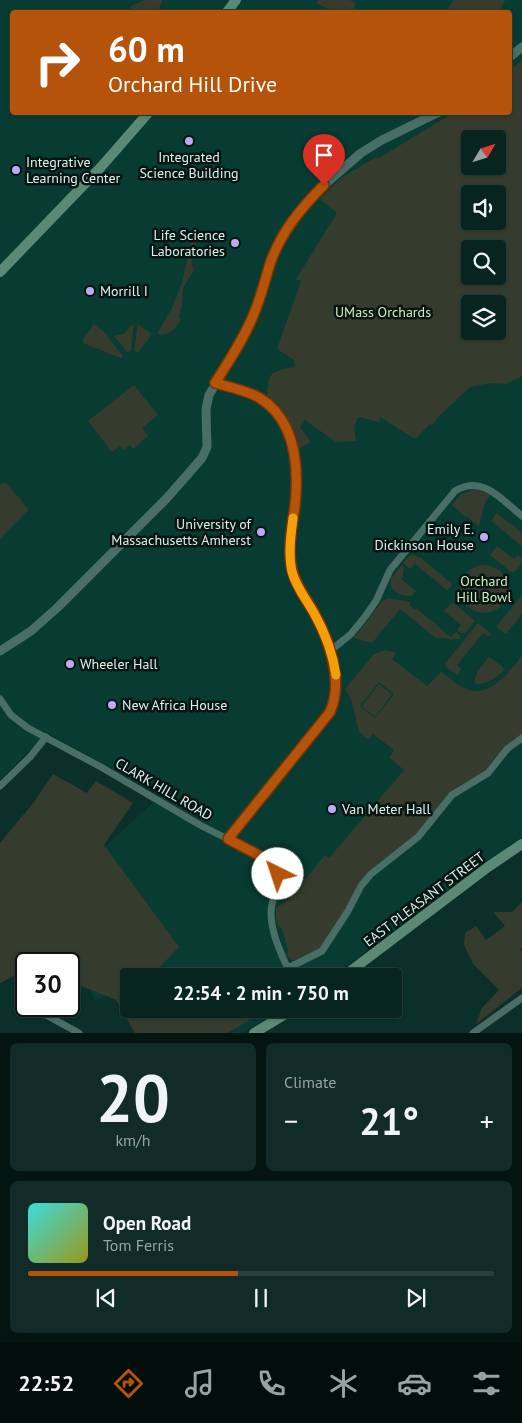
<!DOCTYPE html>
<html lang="en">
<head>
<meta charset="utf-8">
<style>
	:root { --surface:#08241f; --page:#112c28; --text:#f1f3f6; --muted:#98a4a4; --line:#29413d; --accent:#b45309 }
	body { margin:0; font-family:"PT Sans",sans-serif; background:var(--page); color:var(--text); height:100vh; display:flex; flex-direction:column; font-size:19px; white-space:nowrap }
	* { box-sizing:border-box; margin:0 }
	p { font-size:16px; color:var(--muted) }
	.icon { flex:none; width:28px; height:28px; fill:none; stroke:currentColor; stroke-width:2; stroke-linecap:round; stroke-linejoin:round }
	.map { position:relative; height:1033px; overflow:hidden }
	.drawer { display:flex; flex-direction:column; gap:10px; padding:10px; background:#041411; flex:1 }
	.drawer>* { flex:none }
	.top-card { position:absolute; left:10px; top:10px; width:502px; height:105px; border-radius:5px; box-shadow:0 1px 4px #0004,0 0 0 1px var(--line); background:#b45309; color:#fff; overflow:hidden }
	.needle { width:32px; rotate:52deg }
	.tools { position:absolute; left:461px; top:130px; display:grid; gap:10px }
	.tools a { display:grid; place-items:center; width:45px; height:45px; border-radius:5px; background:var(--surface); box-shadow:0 1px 4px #0004,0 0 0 1px var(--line); font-size:25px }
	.speed { position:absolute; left:15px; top:952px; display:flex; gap:10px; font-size:25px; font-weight:700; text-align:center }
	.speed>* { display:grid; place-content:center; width:65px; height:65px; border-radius:50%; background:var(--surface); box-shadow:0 1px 4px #0004,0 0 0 1px var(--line); line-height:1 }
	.speed .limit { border:2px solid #111; border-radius:8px; background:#fff; color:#111 }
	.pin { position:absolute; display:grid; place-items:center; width:42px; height:42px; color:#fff; margin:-51px -21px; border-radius:50% 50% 50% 0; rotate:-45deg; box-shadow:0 0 5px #0007 }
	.pin .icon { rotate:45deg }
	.me { position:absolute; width:55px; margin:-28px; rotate:319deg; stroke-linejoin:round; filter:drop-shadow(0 0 4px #0008) }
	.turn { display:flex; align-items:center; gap:18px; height:105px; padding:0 15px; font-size:22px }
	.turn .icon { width:65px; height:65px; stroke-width:2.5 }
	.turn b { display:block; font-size:35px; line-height:42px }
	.big { font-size:38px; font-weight:600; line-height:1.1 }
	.drawer .card { flex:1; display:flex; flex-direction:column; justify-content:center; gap:8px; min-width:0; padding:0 18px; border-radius:8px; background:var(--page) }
	.drawer .dial { align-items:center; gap:0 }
	.dial b { font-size:65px; line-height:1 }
	.song { display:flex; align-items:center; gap:15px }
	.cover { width:60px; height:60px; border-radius:8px; background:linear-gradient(135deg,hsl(180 70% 55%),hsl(60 70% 35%)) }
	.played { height:5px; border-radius:2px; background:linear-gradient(90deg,var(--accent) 45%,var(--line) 45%) }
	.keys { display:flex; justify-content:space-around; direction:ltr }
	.heat { display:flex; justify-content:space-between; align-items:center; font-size:28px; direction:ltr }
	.drawer .tiles { flex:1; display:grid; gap:10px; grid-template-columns:1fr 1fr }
	.card:last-child { grid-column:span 2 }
	.trip { position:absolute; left:120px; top:968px; width:282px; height:50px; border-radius:5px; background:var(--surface); box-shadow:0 1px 4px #0004,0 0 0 1px var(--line); font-weight:600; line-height:50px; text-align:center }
	.tabs { display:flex; height:80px; justify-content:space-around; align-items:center; background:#030e0c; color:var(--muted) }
	.tabs .icon { width:35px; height:35px }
	.tabs .current { color:var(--accent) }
	.tabs b { font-size:22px; color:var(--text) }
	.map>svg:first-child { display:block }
</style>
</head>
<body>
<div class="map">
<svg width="522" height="1033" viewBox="0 0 522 1033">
	<rect width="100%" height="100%" fill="#0a3029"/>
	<g fill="#083b32" fill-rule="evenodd">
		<path d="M0 0H522V837L479 867 333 976H129L125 990 95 1000 67 949 140 892 88 862 160 796 48 733 0 780ZM12 12H510V112H12ZM470 139H498V166H470ZM470 194H498V221H470ZM470 249H498V276H470ZM470 304H498V331H470Z"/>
		<polygon points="151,1009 283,1009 242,1033 184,1033"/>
	</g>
	<g fill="#353c2d" fill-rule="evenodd">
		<polygon points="145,0 162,0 158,12 132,12 130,10 131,6"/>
		<polygon points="318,0 350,0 356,3 352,12 335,12 316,3"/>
		<polygon points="453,0 505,0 501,8 503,9 501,12 446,12"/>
		<path d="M522 60V376L506 384 490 383 470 387 437 418 432 426 430 424 415 439 380 417 379 422 358 417 354 428 356 441 336 442 305 420 300 427 311 442 299 449 286 415 267 395C269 370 271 372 295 367L294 360 277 349 301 281 296 279 337 213 320 199 341 178 373 159 379 158 453 113 510 112V70ZM470 139H498V166H470ZM470 194H498V221H470ZM470 249H498V276H470ZM470 304H498V331H470Z"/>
		<path d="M194 230 197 231 198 239 191 262 194 270 183 288 182 305 179 317 181 320C174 329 170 337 157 334L172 308 182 283Z"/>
		<polygon points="134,323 131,351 127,352 114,336 123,334"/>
		<polygon points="94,324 104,332 123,356 121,358 83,343 83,339"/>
		<polygon points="138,324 152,334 138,353 134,351"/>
		<polygon points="134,385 158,415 142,428 148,436 133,449 130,445 124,450 120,446 112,452 88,421"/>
		<polygon points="5,482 22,501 28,510 0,539 0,485"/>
		<polygon points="475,489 481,490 490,495 484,505 479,526 466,516 465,517 452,505 461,494"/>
		<polygon points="497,513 522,533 522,546 491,521"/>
		<path d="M497 546 514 559 518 555 522 558C522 563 517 571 512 573L490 555Z"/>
		<polygon points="413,555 421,558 451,583 452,585 447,590 415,564 410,569 403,563 409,556"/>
		<path d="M402 565 404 567 403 576 401 579 416 591 412 596C398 596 388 591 391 576L393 577Z"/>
		<circle cx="484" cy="589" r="24"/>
		<polygon points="522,595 522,614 506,634 496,627"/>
		<polygon points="389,598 410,602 410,606 415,610 416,608 451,637 456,632 460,636 460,639 436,638 400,609 372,643 354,638 382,601"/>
		<polygon points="452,602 474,620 474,622 465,633 461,633 457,630 461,625 444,611"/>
		<polygon points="477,624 479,624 491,634 488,636 483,633 457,665 461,669 457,675 446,667 445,664"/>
		<path d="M385 650 395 652 396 654 392 659 427 686 441 672C449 676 455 684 464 688 489 700 508 673 522 656V734L504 747 481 775 460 785 450 793 420 832 371 869 356 889 347 907 320 948 293 961 287 956 288 950 282 929C275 925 276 916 276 908L289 899 325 855 329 858 404 770 390 758 394 750 373 734 368 739 359 732 351 699 345 689 373 655ZM379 682 394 694 375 718 360 706Z"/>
		<path d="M489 657 502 666 504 670C495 679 487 684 475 684 473 674 482 665 489 657Z"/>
		<polygon points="379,684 392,694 375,717 362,706"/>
		<polygon points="53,774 87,793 96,781 133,803 104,845 179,947 151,976 129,976 129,1009 199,1009 228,1018 244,1009 268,1009 227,1033 135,1033 116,1000 69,981 69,964 26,964 26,970 0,983 0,843 34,802"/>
		<polygon points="522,902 522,947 520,949 522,953 522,988 476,1024 482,1008 499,990 473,964 464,945 465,933 476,926 486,940 505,926 493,912 512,912"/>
	</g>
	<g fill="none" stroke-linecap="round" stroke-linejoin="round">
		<g stroke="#496e65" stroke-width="7">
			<path d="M215 383C229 387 245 390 258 397 296 419 299 468 295 506 292 526 287 550 292 570 296 586 305 597 313 611 329 638 344 681 331 711L228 839"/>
			<path d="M330 651 351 634 364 618 376 601 390 570 455 491C482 474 502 500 522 516"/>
			<path d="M0 699 11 715 28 728 101 767 200 825 271 861C285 876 271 896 271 913 271 935 283 957 291 976"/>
			<polyline points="0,786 30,757 46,737"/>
			<polyline points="288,968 322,951 348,911 361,886 371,874 418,837 452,795 488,773 507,749 522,738"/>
			<polyline points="34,1013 46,1015 79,1033"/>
			<polyline points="473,1033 522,998"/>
		</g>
		<g stroke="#496e65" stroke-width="9">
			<polyline points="510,57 522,47"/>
			<polyline points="0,651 31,631 57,608 167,498 202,458 207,447 206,409 209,395 237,349 252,319 273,255 291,221 324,185 361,153 382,140 439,112"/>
		</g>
		<g stroke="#5a8975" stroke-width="10">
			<polyline points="227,12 236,0"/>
			<polyline points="0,272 101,167 149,112"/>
			<polyline points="344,976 488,867 522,844"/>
			<polyline points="254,1033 294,1009"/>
		</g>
	</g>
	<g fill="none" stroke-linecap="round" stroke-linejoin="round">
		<g stroke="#753606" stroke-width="12">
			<path id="route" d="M278 874 274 865 270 861 228 839 330 712C344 681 329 639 313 611 305 597 296 586 292 570 287 550 292 526 295 506 299 468 296 419 258 397 245 390 229 387 215 383 229 361 243 340 253 316 261 298 265 279 271 261 282 231 301 208 324 185"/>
		</g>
		<use href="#route" stroke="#b45309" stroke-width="9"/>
		<path stroke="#f59e0b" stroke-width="9" d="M293 518C291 535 288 554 292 572 296 587 306 599 314 613 324 631 333 655 336 675"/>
	</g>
	<g fill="#bfa9f4" stroke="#061512" stroke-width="2">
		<circle cx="189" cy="141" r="5"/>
		<circle cx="16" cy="170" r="5"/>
		<circle cx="235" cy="243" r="5"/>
		<circle cx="90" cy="291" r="5"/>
		<circle cx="261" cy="532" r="5"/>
		<circle cx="484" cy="537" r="5"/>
		<circle cx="70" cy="664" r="5"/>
		<circle cx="112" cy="705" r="5"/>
		<circle cx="332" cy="809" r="5"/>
	</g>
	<g text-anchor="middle" stroke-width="5" stroke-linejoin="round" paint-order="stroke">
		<g font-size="14" fill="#dcf0ea" stroke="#061512" text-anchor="start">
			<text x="189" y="162" text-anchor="middle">Integrated<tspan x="189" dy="16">Science Building</tspan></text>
			<text x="26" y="167">Integrative<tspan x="26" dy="16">Learning Center</tspan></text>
			<text x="225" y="240" text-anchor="end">Life Science<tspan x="225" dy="16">Laboratories</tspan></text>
			<text x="100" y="296">Morrill I</text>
			<text x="251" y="529" text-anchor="end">University of<tspan x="251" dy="16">Massachusetts Amherst</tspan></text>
			<text x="474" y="534" text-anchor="end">Emily E.<tspan x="474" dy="16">Dickinson House</tspan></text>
			<text x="80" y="669">Wheeler Hall</text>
			<text x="122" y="710">New Africa House</text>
			<text x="342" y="814">Van Meter Hall</text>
		</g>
		<g font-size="14" fill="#d4eebb" stroke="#061512">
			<text x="383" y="317">UMass Orchards</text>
			<text x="484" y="586">Orchard<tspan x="484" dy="16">Hill Bowl</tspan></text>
		</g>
		<g font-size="14" fill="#dcf0ea" stroke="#061512">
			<text transform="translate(164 789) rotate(30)" y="5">CLARK HILL ROAD</text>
			<text transform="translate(424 899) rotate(-37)" y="5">EAST PLEASANT STREET</text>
		</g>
	</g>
</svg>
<div class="tools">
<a><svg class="needle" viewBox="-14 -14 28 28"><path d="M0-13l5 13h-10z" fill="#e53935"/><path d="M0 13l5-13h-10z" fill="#98a4a4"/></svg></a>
<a><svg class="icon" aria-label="sound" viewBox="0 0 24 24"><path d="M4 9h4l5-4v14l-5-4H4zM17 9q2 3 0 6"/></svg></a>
<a><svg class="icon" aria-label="search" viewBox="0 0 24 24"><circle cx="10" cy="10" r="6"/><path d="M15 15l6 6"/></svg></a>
<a><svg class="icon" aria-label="layers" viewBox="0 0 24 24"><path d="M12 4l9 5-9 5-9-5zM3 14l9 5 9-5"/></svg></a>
</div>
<div class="speed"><div class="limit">30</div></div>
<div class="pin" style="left:324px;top:185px;background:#d93025"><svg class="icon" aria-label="arrive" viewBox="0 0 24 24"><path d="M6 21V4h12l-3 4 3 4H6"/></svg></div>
<svg class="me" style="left:278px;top:874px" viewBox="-20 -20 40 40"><circle r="19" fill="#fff"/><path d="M0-13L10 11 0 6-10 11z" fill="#b45309"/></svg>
<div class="trip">22:54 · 2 min · 750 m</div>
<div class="top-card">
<div class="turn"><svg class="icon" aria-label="right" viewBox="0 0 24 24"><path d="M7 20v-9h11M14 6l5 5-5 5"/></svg><div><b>60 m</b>Orchard Hill Drive</div></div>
</div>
</div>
<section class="drawer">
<div class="tiles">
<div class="card dial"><b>20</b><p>km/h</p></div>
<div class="card"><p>Climate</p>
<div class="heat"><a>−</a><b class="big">21°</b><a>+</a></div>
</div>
<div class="card">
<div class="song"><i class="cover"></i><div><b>Open Road</b><p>Tom Ferris</p></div></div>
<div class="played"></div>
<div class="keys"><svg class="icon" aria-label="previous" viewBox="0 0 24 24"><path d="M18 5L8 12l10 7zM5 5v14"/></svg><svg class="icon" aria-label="pause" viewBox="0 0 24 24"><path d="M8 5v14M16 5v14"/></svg><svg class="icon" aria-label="next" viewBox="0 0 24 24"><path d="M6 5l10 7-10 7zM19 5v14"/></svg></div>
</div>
</div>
</section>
<nav class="tabs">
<b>22:52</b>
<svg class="icon current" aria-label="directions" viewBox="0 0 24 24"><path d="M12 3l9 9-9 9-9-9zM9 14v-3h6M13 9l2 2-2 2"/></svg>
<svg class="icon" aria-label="music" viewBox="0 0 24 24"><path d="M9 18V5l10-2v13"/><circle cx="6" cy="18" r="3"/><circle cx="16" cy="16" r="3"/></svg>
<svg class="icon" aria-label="phone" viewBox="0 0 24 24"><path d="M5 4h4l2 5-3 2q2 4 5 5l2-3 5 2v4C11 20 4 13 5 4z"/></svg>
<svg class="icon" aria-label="climate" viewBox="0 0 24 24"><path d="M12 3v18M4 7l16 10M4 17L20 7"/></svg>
<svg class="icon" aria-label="car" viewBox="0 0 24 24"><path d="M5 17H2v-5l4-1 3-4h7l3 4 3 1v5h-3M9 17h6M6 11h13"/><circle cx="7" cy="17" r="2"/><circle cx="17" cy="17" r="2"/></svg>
<svg class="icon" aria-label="filters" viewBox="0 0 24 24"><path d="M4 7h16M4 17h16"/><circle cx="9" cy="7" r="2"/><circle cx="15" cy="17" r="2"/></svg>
</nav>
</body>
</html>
